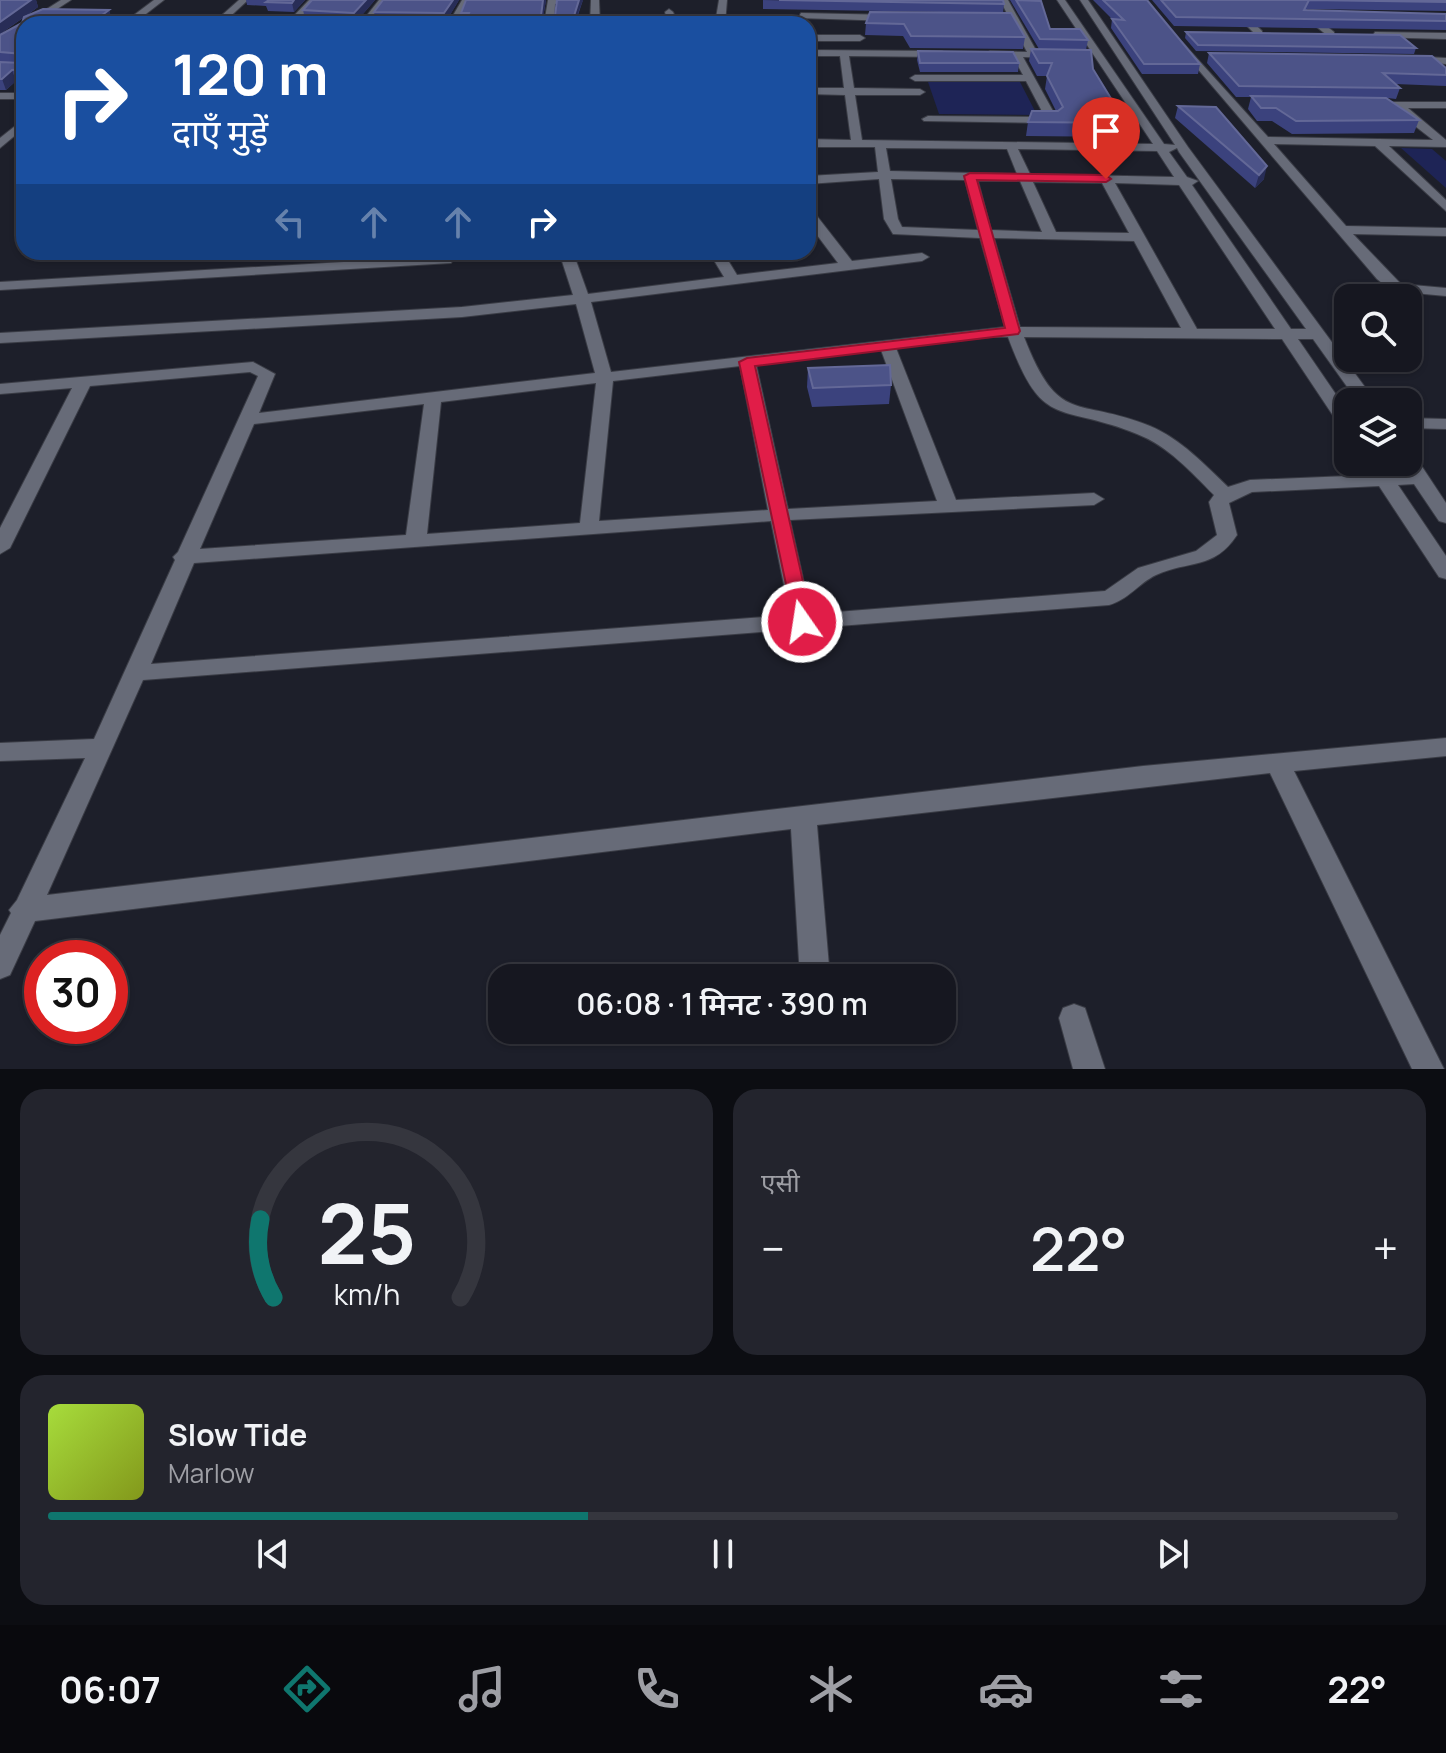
<!DOCTYPE html>
<html lang="hi">
<head>
<meta charset="utf-8">
<style>
	:root { --surface:#161720; --page:#23242d; --text:#f1f3f6; --muted:#9e9fa5; --line:#35363e; --accent:#0f766e }
	body { margin:0; font-family:Manrope,"Noto Sans Devanagari",sans-serif; background:var(--page); color:var(--text); height:100vh; display:flex; flex-direction:column; font-size:30px; white-space:nowrap }
	* { box-sizing:border-box; margin:0 }
	p { font-size:26px; color:var(--muted) }
	.icon { flex:none; width:44px; height:44px; fill:none; stroke:currentColor; stroke-width:2; stroke-linecap:round; stroke-linejoin:round }
	.map { position:relative; height:1069px; overflow:hidden }
	.drawer { display:flex; flex-direction:column; gap:20px; padding:20px; background:#0c0d12; flex:1 }
	.drawer>* { flex:none }
	.guide { position:absolute; left:16px; top:16px; width:800px; height:244px; border-radius:24px; box-shadow:0 2px 6px #0004,0 0 0 2px var(--line); background:#1a4fa0; color:#fff; overflow:hidden }
	.fabs { position:absolute; left:1334px; top:284px; display:grid; gap:16px }
	.fabs a { display:grid; place-items:center; width:88px; height:88px; border-radius:16px; background:var(--surface); box-shadow:0 2px 6px #0004,0 0 0 2px var(--line); font-size:40px }
	.speed { position:absolute; left:24px; top:940px; display:flex; gap:16px; font-size:40px; font-weight:700; text-align:center }
	.speed>* { display:grid; place-content:center; width:104px; height:104px; border-radius:50%; background:var(--surface); box-shadow:0 2px 6px #0004,0 0 0 2px var(--line); line-height:1 }
	.speed .limit { border:12px solid #d22; background:#fff; color:#111 }
	.pin { position:absolute; display:grid; place-items:center; width:68px; height:68px; color:#fff; margin:-82px -34px; border-radius:50% 50% 50% 0; rotate:-45deg; box-shadow:0 0 8px #0007 }
	.pin .icon { rotate:45deg }
	.me { position:absolute; width:88px; margin:-44px; rotate:347deg; stroke-linejoin:round; filter:drop-shadow(0 0 6px #0008) }
	.turn { display:flex; align-items:center; gap:28px; height:168px; padding:0 24px; font-size:36px }
	.turn .icon { width:104px; height:104px; stroke-width:2.5 }
	.turn b { display:block; font-size:56px; line-height:68px }
	.lanes { display:flex; align-items:center; height:76px; padding:0 24px; background:#0003; justify-content:center; gap:40px; direction:ltr }
	.lanes .off { opacity:.35 }
	.big { font-size:60px; font-weight:600; line-height:1.1 }
	.drawer .card { flex:1; display:flex; flex-direction:column; justify-content:center; gap:12px; min-width:0; padding:0 28px; border-radius:24px; background:var(--page) }
	.drawer .dial { align-items:center; gap:0 }
	.dial svg { height:208px; overflow:visible; fill:none; stroke:var(--line); stroke-width:7; stroke-linecap:round; text-anchor:middle }
	.dial text { fill:var(--text); stroke:none }
	.song { display:flex; align-items:center; gap:24px }
	.cover { width:96px; height:96px; border-radius:12px; background:linear-gradient(135deg,hsl(80 70% 55%),hsl(70 70% 35%)) }
	.played { height:8px; border-radius:4px; background:linear-gradient(90deg,var(--accent) 40%,var(--line) 40%) }
	.keys { display:flex; justify-content:space-around; direction:ltr }
	.heat { display:flex; justify-content:space-between; align-items:center; font-size:44px; direction:ltr }
	.drawer .tiles { flex:1; display:grid; gap:20px; grid-template-columns:1fr 1fr }
	.card:last-child { grid-column:span 2 }
	.trip { position:absolute; left:488px; top:964px; width:468px; height:80px; border-radius:24px; background:var(--surface); box-shadow:0 2px 6px #0004,0 0 0 2px var(--line); font-weight:600; line-height:80px; text-align:center }
	.dock { display:flex; height:128px; justify-content:space-around; align-items:center; background:#09090d; color:var(--muted) }
	.dock .icon { width:56px; height:56px }
	.dock .on { color:var(--accent) }
	.dock b { font-size:36px; color:var(--text) }
	.map>svg:first-child { display:block }
</style>
</head>
<body>
<div class="map">
<svg width="1446" height="1069" viewBox="0 0 1446 1069">
	<rect width="100%" height="100%" fill="#1d1f2a"/>
	<g fill="#1e2456">
		<polygon points="928,82 1020,82 1037,115 939,114"/>
		<polygon points="1401,148 1432,149 1446,161 1446,188"/>
	</g>
	<g fill="none" stroke-linecap="round" stroke-linejoin="round">
		<g stroke="#3a3c45" stroke-width="2">
			<g id="minor">
				<polygon points="61,0 71,0 34,24 23,24"/>
				<polygon points="154,0 164,0 133,24 122,24"/>
				<polygon points="239,0 248,0 222,24 212,24"/>
				<polygon points="309,0 318,0 296,24 286,24"/>
				<polygon points="379,0 387,0 370,24 360,24"/>
				<polygon points="462,0 470,0 458,24 448,24"/>
				<polygon points="548,0 571,0 555,4 554,24 544,24"/>
				<polygon points="591,0 599,0 600,24 590,24"/>
				<polygon points="719,0 727,0 725,24 715,24"/>
				<polygon points="1000,0 1008,0 1037,52 1059,55 1054,58 1023,57 1058,120 1052,123 924,121 922,119 928,116 1045,117 1026,81 915,81 910,78 915,75 1023,75 1013,57 985,54 990,51 1027,52"/>
				<path d="M1057 0H1065L1164 144 1175 145 1080 0H1088L1188 147 1376 402H1358L1313 339H1298L1348 412V430L1342 429 1282 339 1024 337C1059 427 1076 396 1150 426 1181 439 1205 465 1228 487L1250 480 1372 475 1364 462H1382L1390 474 1407 473 1400 462H1408V454L1415 456 1446 503V523L1439 521 1414 484 1398 485 1446 556V579L1439 577 1379 486 1252 492 1229 503 1237 535C1214 570 1189 560 1156 575 1139 583 1128 600 1109 605L143 680 47 895 1143 766 1446 738V756L1294 771 1444 1069H1412L1270 773 817 825 830 978H800L791 829 35 921 10 975 0 979V935L11 913 9 910 17 900 85 758 0 761V743L94 739 175 560 173 557 178 552 258 376 250 372 90 386 10 548 0 554V528L72 388 0 394V384L253 362 275 374 259 413 595 373 576 304 462 317 0 343V333L462 307 573 295 559 252H573L588 294 724 277 709 252H723L737 275 838 263 808 223V210L813 211 852 261 922 253 929 257 922 261 591 302 611 372 1005 327 980 238 893 234 884 219 879 179 808 184V176L878 172 875 147H808V139L851 140 845 95 808 94V88H844L840 56H808V50L942 51 947 54 942 57 849 56 854 88 920 89 925 92 920 95H855L862 140 1153 144ZM886 148 1007 149 1017 174 890 171ZM1177 148 1179 152 1306 329H1291L1192 185 1198 181 1187 177 1169 152ZM1018 149 1157 151 1174 177 1030 174ZM891 179 965 180 978 230 902 227 898 219ZM978 181H1020L1042 232 991 230ZM1033 182 1102 183 1129 233 1056 232ZM1115 183 1179 185 1275 329H1197ZM994 238 1134 241 1181 328 1020 327ZM990 337H1008C1043 432 1058 402 1137 434 1168 446 1191 472 1214 495L1209 502 1217 535 1196 551 1138 568 1105 591 811 614 790 520 1094 505 1104 499 1094 493 956 500 896 348ZM881 350 937 501 788 509 756 364ZM740 366 768 510 599 521 613 381ZM596 383 580 523 427 534 441 402ZM424 404 406 535 200 549 254 424ZM771 521 790 615 151 664 194 563Z"/>
				<polygon points="1221,0 1230,0 1262,31 1262,35 1256,35"/>
				<polygon points="669,9 673,12 678,24 668,24 665,12"/>
				<polygon points="1299,9 1305,9 1334,32 1334,36 1328,36 1299,13"/>
				<polygon points="801,13 893,15 898,18 893,21 798,18"/>
				<polygon points="1375,32 1446,33 1446,39 1372,37"/>
				<polygon points="808,35 860,35 865,38 860,41 808,41"/>
				<polygon points="1182,42 1268,137 1433,140 1388,105 1393,102 1446,102 1446,108 1408,108 1446,140 1446,147 1389,146 1446,200 1446,211 1375,146 1274,144 1346,226 1446,228 1446,236 1353,234 1401,284 1446,288 1446,296 1392,291 1377,279 1179,47"/>
				<polygon points="1410,56 1446,58 1446,64 1406,61"/>
				<rect x="0" y="93" width="24" height="6"/>
				<polygon points="24,119 24,128 0,148 0,138"/>
				<polygon points="446,256 453,260 451,263 0,290 0,282"/>
				<polygon points="1408,418 1446,419 1446,429 1408,428"/>
				<polygon points="1074,1004 1085,1008 1105,1069 1073,1069 1059,1018 1063,1008"/>
				<polygon points="804,1030 834,1030 834,1031 830,1041 819,1045 808,1041"/>
			</g>
		</g>
		<use href="#minor" fill="#676b78" fill-rule="evenodd"/>
	</g>
	<g fill="#3b427d">
		<polygon points="0,0 36,0 38,7 26,16 109,10 112,20 24,24 24,80 16,81 6,90 0,90 0,35 22,23 23,18 0,34"/>
		<polygon points="246,0 305,0 294,12 268,11 266,6 247,5"/>
		<polygon points="312,0 375,0 356,22 305,19 303,10"/>
		<polygon points="459,0 445,23 376,21 374,12"/>
		<polygon points="546,0 542,24 464,24 465,23 462,23 461,13"/>
		<polygon points="583,0 575,24 556,24 555,16"/>
		<polygon points="763,0 1004,4 1003,13 763,9"/>
		<polygon points="1010,0 1037,0 1050,29 1088,40 1086,50 1093,69 1126,123 1124,137 1026,136 1028,122 1056,111 1045,89 1047,76 1037,76 1029,61 1031,49 1039,49"/>
		<polygon points="1093,0 1147,0 1200,64 1198,74 1142,74 1111,28 1112,19"/>
		<polygon points="1152,0 1446,0 1446,11 1307,9 1306,11 1446,14 1446,30 1174,26"/>
		<polygon points="870,12 1025,37 1023,49 910,48 903,36 865,35 866,23"/>
		<polygon points="1186,32 1416,48 1414,54 1196,51 1185,38"/>
		<polygon points="918,51 1019,63 1018,72 920,72 917,60"/>
		<polygon points="1209,53 1446,68 1446,86 1395,84 1400,88 1396,99 1387,98 1419,120 1414,133 1292,134 1272,121 1257,121 1248,109 1251,97 1236,97 1207,63"/>
		<polygon points="1178,106 1264,179 1255,188 1175,118"/>
		<polygon points="808,368 891,385 889,404 812,407 807,387"/>
	</g>
	<g fill="#282d57">
		<polygon points="31,0 36,0 38,7 0,34 0,22"/>
		<polygon points="294,0 305,0 294,12 292,3"/>
		<polygon points="366,0 375,0 356,22 354,13"/>
		<polygon points="453,0 459,0 445,23 444,13"/>
		<polygon points="543,0 546,0 542,24 537,24 536,21"/>
		<polygon points="579,0 583,0 574,24 574,16"/>
		<polygon points="109,10 112,20 107,24 90,24"/>
		<polygon points="12,70 16,81 6,90 2,79"/>
		<polygon points="1267,166 1264,179 1255,188 1259,175"/>
	</g>
	<g fill="#4c5388" stroke="#636897" stroke-width="2">
		<polygon points="0,0 31,0 0,22"/>
		<polygon points="269,0 294,0 292,3 266,2"/>
		<polygon points="312,0 366,0 354,13 303,10"/>
		<polygon points="383,0 453,0 444,13 374,12"/>
		<polygon points="466,0 543,0 541,16 536,21 464,24 469,13 461,13"/>
		<polygon points="557,0 579,0 574,16 555,16"/>
		<polygon points="779,0 1003,0 1004,4"/>
		<polygon points="1016,0 1041,1 1050,29 1080,29 1088,40 1040,39"/>
		<polygon points="1103,0 1147,0 1200,64 1144,64 1112,19 1124,20"/>
		<polygon points="1161,0 1446,0 1446,2 1309,0 1304,10 1446,14 1446,21 1176,17"/>
		<polygon points="43,9 109,10 90,24 24,24 24,69 12,70 2,79 0,79 0,62 20,63 23,54 0,52 0,35 22,23 24,17"/>
		<polygon points="870,12 1011,13 1025,37 911,36 904,24 866,23"/>
		<polygon points="1186,32 1400,35 1416,48 1198,45"/>
		<polygon points="1031,49 1091,50 1093,69 1126,123 1028,122 1032,111 1058,111 1063,107 1047,76 1052,63 1039,63"/>
		<polygon points="918,51 1013,52 1019,63 920,63"/>
		<polygon points="1209,53 1432,56 1446,68 1446,75 1383,73 1400,88 1239,86"/>
		<polygon points="1251,96 1386,98 1419,120 1296,121 1276,108 1261,108"/>
		<polygon points="1178,106 1216,107 1267,166 1259,175"/>
		<polygon points="890,365 891,385 813,388 808,368"/>
	</g>
	<polygon fill="#e11d48" stroke="#92132f" stroke-width="2" points="970,173 1106,175 1111,179 1106,182 977,180 1020,331 1018,334 755,366 812,622 809,627 795,627 739,362 747,358 1005,328 964,176"/>
</svg>
<div class="fabs">
<a><svg class="icon" aria-label="search" viewBox="0 0 24 24"><circle cx="10" cy="10" r="6"/><path d="M15 15l6 6"/></svg></a>
<a><svg class="icon" aria-label="layers" viewBox="0 0 24 24"><path d="M12 4l9 5-9 5-9-5zM3 14l9 5 9-5"/></svg></a>
</div>
<div class="speed"><div class="limit">30</div></div>
<div class="pin" style="left:1106px;top:179px;background:#d93025"><svg class="icon" aria-label="arrive" viewBox="0 0 24 24"><path d="M6 21V4h12l-3 4 3 4H6"/></svg></div>
<svg class="me" style="left:802px;top:622px" viewBox="-20 -20 40 40"><circle r="17" fill="#e11d48" stroke="#fff" stroke-width="3"/><path d="M0-11L8 9 0 5-8 9z" fill="#fff"/></svg>
<div class="trip">06:08 · 1 मिनट · 390 m</div>
<div class="guide">
<div class="turn"><svg class="icon" aria-label="right" viewBox="0 0 24 24"><path d="M7 20v-9h11M14 6l5 5-5 5"/></svg><div><b>120 m</b>दाएँ मुड़ें</div></div>
<div class="lanes"><svg class="icon off" aria-label="left" viewBox="0 0 24 24"><path d="M17 20v-9H6M10 6l-5 5 5 5"/></svg><svg class="icon off" aria-label="ahead" viewBox="0 0 24 24"><path d="M12 20V5M6 11l6-6 6 6"/></svg><svg class="icon off" aria-label="ahead" viewBox="0 0 24 24"><path d="M12 20V5M6 11l6-6 6 6"/></svg><svg class="icon" aria-label="right" viewBox="0 0 24 24"><path d="M7 20v-9h11M14 6l5 5-5 5"/></svg></div>
</div>
</div>
<section class="drawer">
<div class="tiles">
<div class="card dial"><svg viewBox="0 0 100 80">
<path d="M14 69A42 42 0 1 1 86 69"/>
<path d="M14 69A42 42 0 0 1 9 39" stroke="#0f766e"/>
<text x="50" y="56" font-size="32" font-weight="700">25</text>
<text x="50" y="72" font-size="11">km/h</text>
</svg></div>
<div class="card"><p>एसी</p>
<div class="heat"><a>−</a><b class="big">22°</b><a>+</a></div>
</div>
<div class="card">
<div class="song"><i class="cover"></i><div><b>Slow Tide</b><p>Marlow</p></div></div>
<div class="played"></div>
<div class="keys"><svg class="icon" aria-label="previous" viewBox="0 0 24 24"><path d="M18 5L8 12l10 7zM5 5v14"/></svg><svg class="icon" aria-label="pause" viewBox="0 0 24 24"><path d="M8 5v14M16 5v14"/></svg><svg class="icon" aria-label="next" viewBox="0 0 24 24"><path d="M6 5l10 7-10 7zM19 5v14"/></svg></div>
</div>
</div>
</section>
<nav class="dock">
<b>06:07</b>
<svg class="icon on" aria-label="directions" viewBox="0 0 24 24"><path d="M12 3l9 9-9 9-9-9zM9 14v-3h6M13 9l2 2-2 2"/></svg>
<svg class="icon" aria-label="music" viewBox="0 0 24 24"><path d="M9 18V5l10-2v13"/><circle cx="6" cy="18" r="3"/><circle cx="16" cy="16" r="3"/></svg>
<svg class="icon" aria-label="phone" viewBox="0 0 24 24"><path d="M5 4h4l2 5-3 2q2 4 5 5l2-3 5 2v4C11 20 4 13 5 4z"/></svg>
<svg class="icon" aria-label="climate" viewBox="0 0 24 24"><path d="M12 3v18M4 7l16 10M4 17L20 7"/></svg>
<svg class="icon" aria-label="car" viewBox="0 0 24 24"><path d="M5 17H2v-5l4-1 3-4h7l3 4 3 1v5h-3M9 17h6M6 11h13"/><circle cx="7" cy="17" r="2"/><circle cx="17" cy="17" r="2"/></svg>
<svg class="icon" aria-label="filters" viewBox="0 0 24 24"><path d="M4 7h16M4 17h16"/><circle cx="9" cy="7" r="2"/><circle cx="15" cy="17" r="2"/></svg>
<b>22°</b>
</nav>
</body>
</html>
